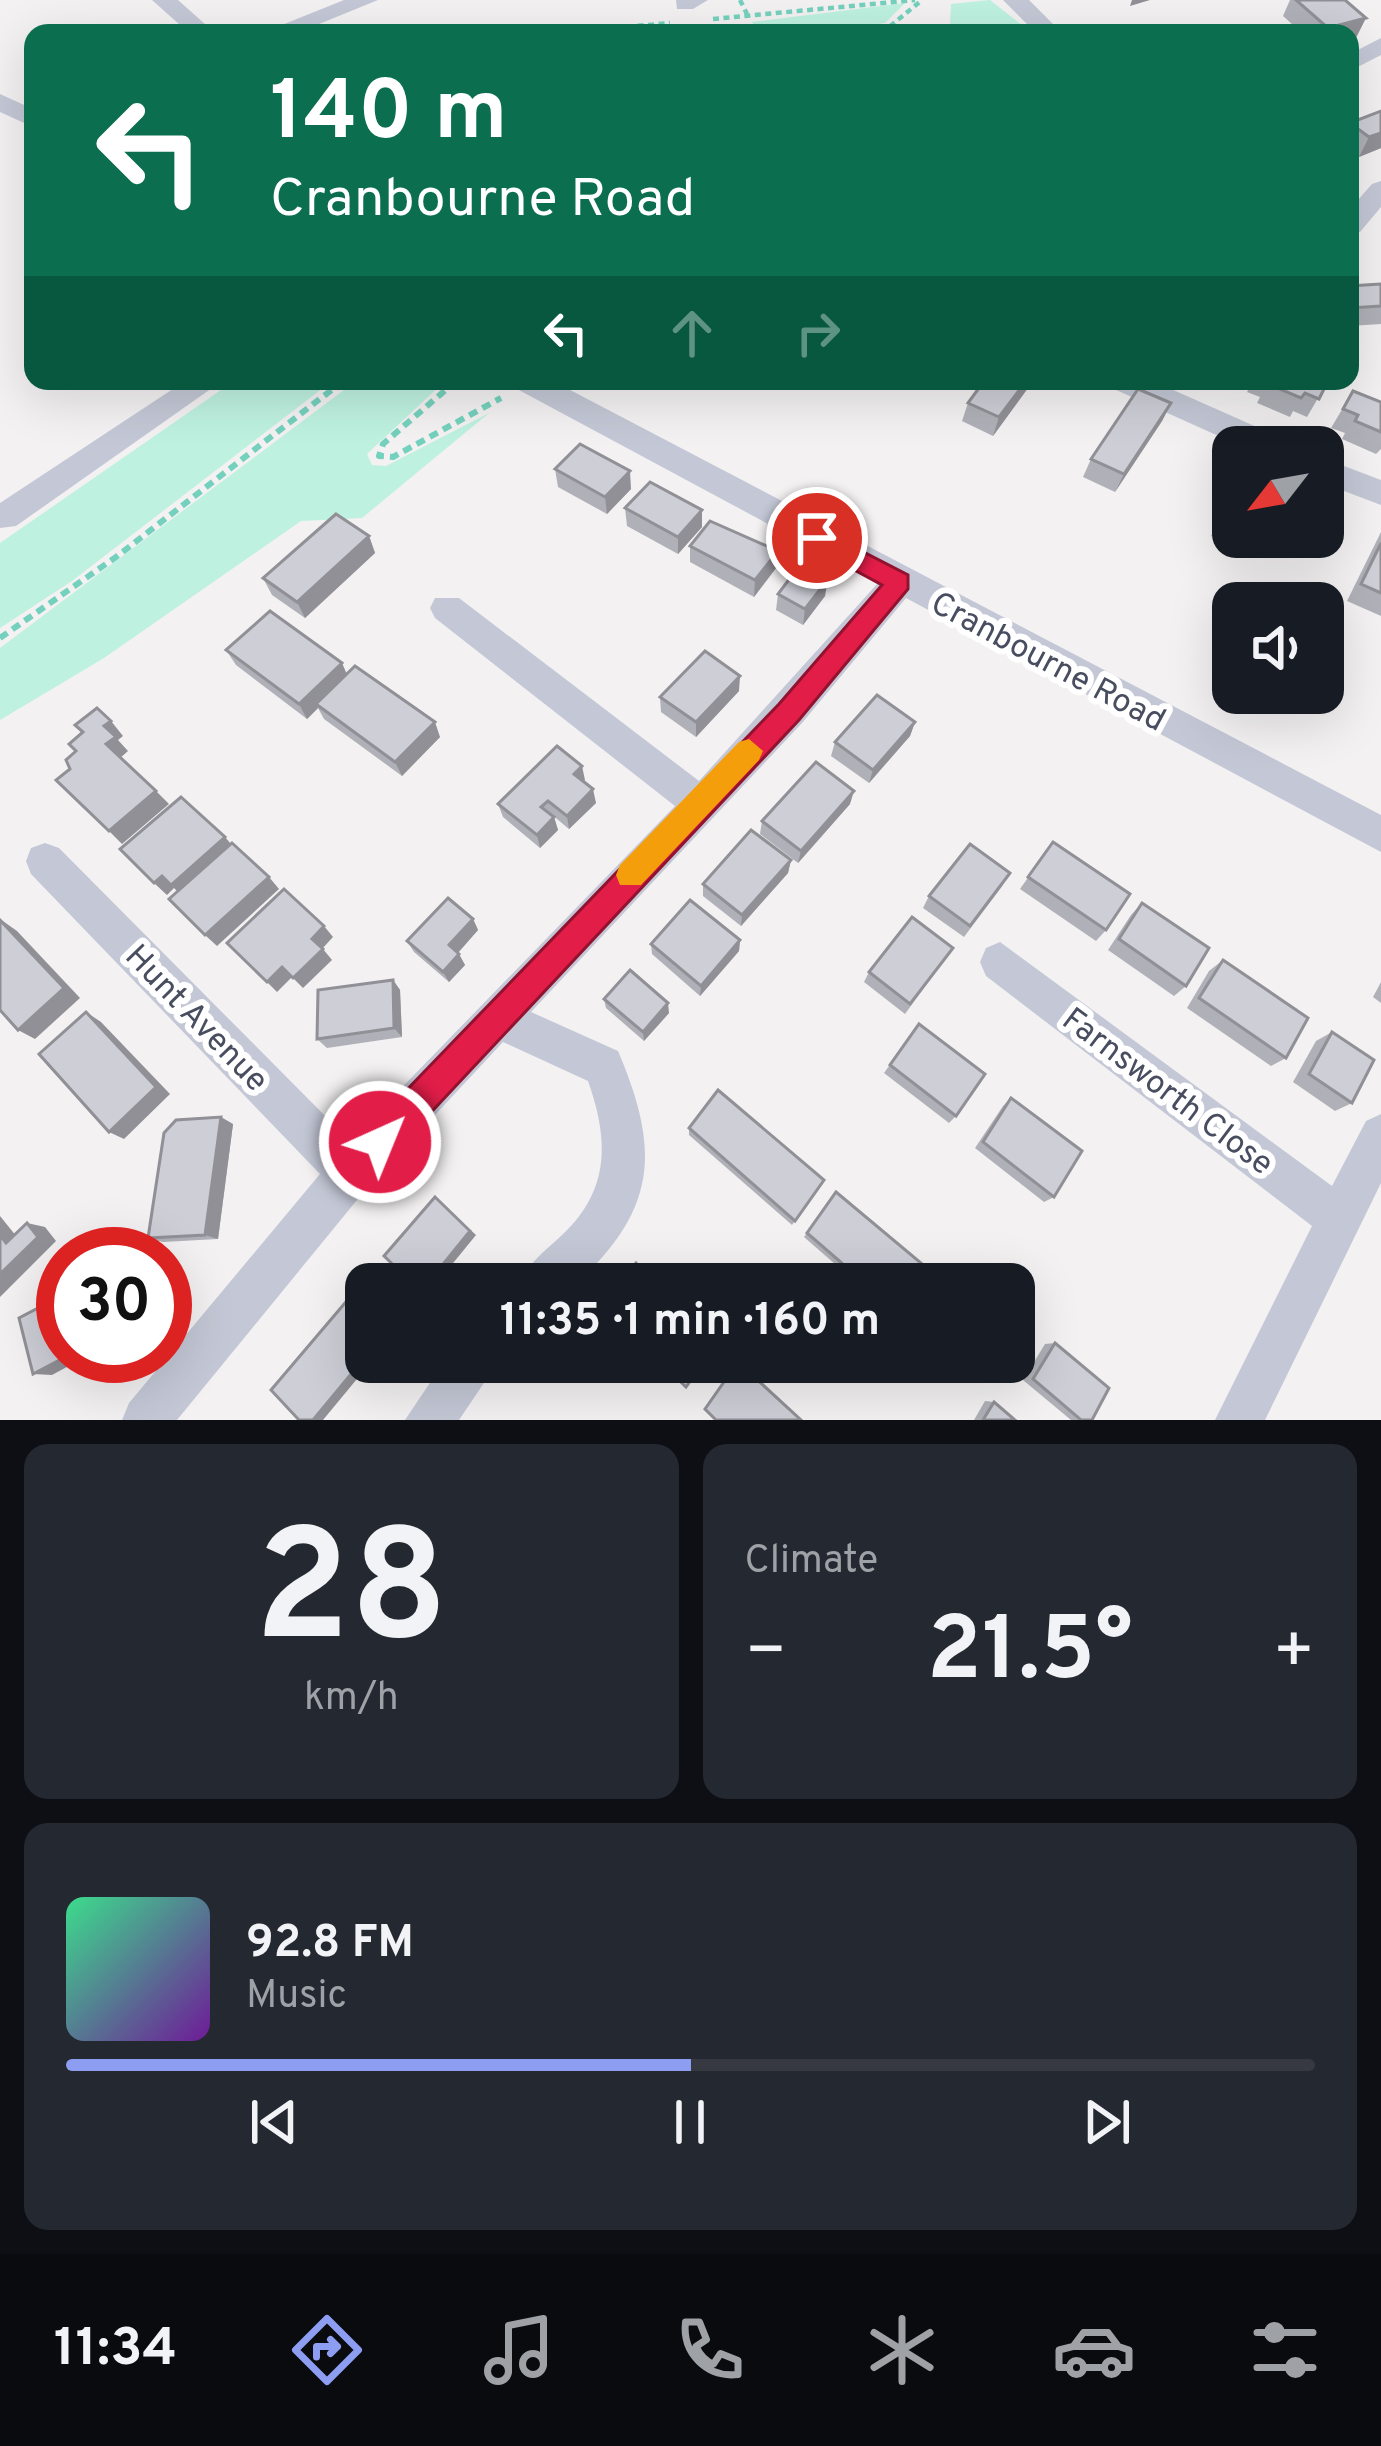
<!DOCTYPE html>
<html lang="en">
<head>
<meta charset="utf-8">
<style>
	:root { --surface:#171b24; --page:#242831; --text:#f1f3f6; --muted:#9ea1a6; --line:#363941; --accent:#8d9df2 }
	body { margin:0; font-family:Overpass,sans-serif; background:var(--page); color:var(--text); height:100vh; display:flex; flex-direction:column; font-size:45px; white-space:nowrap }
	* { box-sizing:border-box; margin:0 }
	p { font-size:39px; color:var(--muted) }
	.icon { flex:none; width:66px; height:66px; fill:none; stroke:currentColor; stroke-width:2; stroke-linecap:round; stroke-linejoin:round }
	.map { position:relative; height:1420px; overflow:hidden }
	.side { display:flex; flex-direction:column; gap:24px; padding:24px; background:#0d0f14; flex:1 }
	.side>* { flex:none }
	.top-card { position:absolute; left:24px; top:24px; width:1335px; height:366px; border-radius:24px; box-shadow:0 12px 48px #0002; background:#0b6e4f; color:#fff; overflow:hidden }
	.needle { width:78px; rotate:239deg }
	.tools { position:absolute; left:1212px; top:426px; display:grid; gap:24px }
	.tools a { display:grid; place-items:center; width:132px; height:132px; border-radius:24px; background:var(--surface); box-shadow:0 12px 48px #0002; font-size:60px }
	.speed { position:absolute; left:36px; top:1227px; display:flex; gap:24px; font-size:60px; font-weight:700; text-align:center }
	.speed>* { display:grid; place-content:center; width:156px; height:156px; border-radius:50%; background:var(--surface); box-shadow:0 12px 48px #0002; line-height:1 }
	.speed .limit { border:18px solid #d22; background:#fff; color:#111 }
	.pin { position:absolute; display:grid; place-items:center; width:102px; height:102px; color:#fff; margin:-51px; border:6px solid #fff; border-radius:50%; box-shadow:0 3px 12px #0007 }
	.me { position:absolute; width:132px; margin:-66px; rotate:44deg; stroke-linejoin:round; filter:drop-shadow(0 0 9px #0008) }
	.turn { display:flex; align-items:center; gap:42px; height:252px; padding:0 48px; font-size:54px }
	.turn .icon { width:156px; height:156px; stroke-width:2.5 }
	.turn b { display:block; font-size:84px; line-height:102px }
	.lanes { display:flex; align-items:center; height:114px; padding:0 48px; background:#0003; justify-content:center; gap:60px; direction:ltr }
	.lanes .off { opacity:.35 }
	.big { font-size:90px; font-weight:700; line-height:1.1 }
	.side .widget { flex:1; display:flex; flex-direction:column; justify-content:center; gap:18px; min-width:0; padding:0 42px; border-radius:24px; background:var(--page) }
	.side .dial { align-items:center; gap:0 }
	.dial b { font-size:156px; line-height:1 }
	.song { display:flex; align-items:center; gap:36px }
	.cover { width:144px; height:144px; border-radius:18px; background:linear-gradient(135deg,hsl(150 70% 55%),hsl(280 70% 35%)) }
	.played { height:12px; border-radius:6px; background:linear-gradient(90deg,var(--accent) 50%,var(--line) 50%) }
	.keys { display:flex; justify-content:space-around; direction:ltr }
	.heat { display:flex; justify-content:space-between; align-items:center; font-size:66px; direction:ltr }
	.side .tiles { flex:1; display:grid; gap:24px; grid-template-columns:1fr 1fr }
	.widget:last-child { grid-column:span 2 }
	.trip { position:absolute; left:345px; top:1263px; width:690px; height:120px; border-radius:24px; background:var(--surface); box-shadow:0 12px 48px #0002; font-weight:700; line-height:120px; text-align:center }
	.dock { display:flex; height:192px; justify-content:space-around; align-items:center; background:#090b0e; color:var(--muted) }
	.dock .icon { width:84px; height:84px }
	.dock .selected { color:var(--accent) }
	.dock b { font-size:54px; color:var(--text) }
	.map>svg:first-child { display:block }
</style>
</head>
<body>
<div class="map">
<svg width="1381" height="1420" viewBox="0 0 1381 1420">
	<rect width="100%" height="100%" fill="#f3f1f1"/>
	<g fill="#bef1e0">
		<polygon points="990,0 1032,33 960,33 950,27 951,4"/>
		<polygon points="905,3 885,23 865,26 867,33 759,33 752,22"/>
		<polygon points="234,381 332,381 72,581 0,628 0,543"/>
		<polygon points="356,381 445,381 367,454 372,465 386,466 489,413 362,518 301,521 104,658 0,720 0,648"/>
	</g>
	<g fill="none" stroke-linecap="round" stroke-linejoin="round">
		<g stroke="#74d1bd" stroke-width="4.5" stroke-dasharray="6 4.5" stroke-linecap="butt">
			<polyline points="740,0 747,14"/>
			<polyline points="713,19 915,0"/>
			<polyline points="554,33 670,23"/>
			<polyline points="882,33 922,0"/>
		</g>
		<g stroke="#74d1bd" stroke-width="6" stroke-dasharray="9 6" stroke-linecap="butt">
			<polyline points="456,381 383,444 379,456 393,457 501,398"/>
			<polyline points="0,638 116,557 343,381"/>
		</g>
		<g fill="#c4c8d6" fill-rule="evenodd">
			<polygon points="152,0 178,0 215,33 189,33"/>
			<polygon points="344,0 378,0 297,33 262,33"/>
			<polygon points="676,0 708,0 693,9 677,9"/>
			<polygon points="1003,0 1029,0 1062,33 1036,33"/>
			<polygon points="1381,38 1381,55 1350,71 1350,54"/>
			<polygon points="0,94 33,109 33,127 0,112"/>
			<polygon points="1381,181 1381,207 1360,232 1350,235 1350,209 1372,184"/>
			<polygon points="185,381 222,381 16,526 0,528 0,503"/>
			<path d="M513 381H553L1381 815V852L906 598 802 723 531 1012 618 1051C660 1150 658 1208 576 1284H520C529 1262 545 1251 562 1235 610 1190 609 1140 588 1081L503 1042 366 1189 177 1420H122L129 1403 320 1174 31 874 26 861 31 848 45 843 59 848 350 1141 675 806 435 618 430 608 435 598H459L699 781 878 583 517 389Z"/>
			<polygon points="1110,381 1153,381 1284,439 1289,447 1243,447 1114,389"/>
			<polygon points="1323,458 1381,480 1381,505 1323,483"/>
			<polygon points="1000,942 1332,1186 1366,1121 1381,1114 1381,1183 1265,1420 1215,1420 1312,1226 986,976 980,962 986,948"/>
			<polygon points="444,1362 498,1362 459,1420 405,1420"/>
		</g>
	</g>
	<g fill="#b0b1b8">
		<polygon points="1290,0 1345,0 1356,38 1350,40 1350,33 1302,33 1283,16"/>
		<polygon points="1381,111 1381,148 1359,157 1352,152 1350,155 1350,123"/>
		<polygon points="1381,284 1381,324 1350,326 1350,286"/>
		<polygon points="984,381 1033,381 993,436 962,421 968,403"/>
		<polygon points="1253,381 1328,381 1307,417 1293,411 1290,417 1257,403 1260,397 1247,392"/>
		<polygon points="1353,391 1381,402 1381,449 1376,454 1342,439 1345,433 1331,428"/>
		<polygon points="1171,403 1162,421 1115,492 1083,477 1091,459"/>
		<polygon points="555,469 631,489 607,514 558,487"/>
		<polygon points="1233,499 1233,537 1256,537 1246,552 1211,536"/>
		<polygon points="625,508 702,527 678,554 627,526"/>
		<polygon points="1381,532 1381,616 1347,601"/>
		<polygon points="369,536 375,553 305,618 272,595 263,578"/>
		<polygon points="690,546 778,551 776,568 754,597 690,562"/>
		<polygon points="778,594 825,596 803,625 776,610"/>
		<polygon points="226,650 347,674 440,737 402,776 324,719 318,708 307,719 236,665"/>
		<polygon points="739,691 696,737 661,712 660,697"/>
		<polygon points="915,722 910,736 869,783 831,756 835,742"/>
		<polygon points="582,766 583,781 596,803 569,829 551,814 554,817 558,830 540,848 503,817 498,804"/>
		<polygon points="850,804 798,863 760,834 762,821"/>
		<polygon points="1053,842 1106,930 1096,941 1020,889"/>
		<polygon points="791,860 788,873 741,926 703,896 703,884"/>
		<polygon points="1003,885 964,937 923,908 929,896"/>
		<polygon points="1142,903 1186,986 1174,996 1108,950 1131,915"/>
		<polygon points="473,919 478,930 458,953 465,965 449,982 414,952 407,941"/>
		<polygon points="740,940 739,951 700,996 652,954 651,944"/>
		<polygon points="953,948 905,1014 864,982 869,972"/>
		<polygon points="1223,960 1286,1058 1271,1066 1187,1008 1209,971"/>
		<polygon points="393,980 400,990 402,1037 327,1048 317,1039"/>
		<polygon points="1381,982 1381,1003 1373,997"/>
		<polygon points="604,999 669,1013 644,1041 606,1008"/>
		<polygon points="919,1024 956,1116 949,1123 884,1073"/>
		<polygon points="1332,1032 1352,1103 1335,1111 1293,1082 1316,1041"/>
		<polygon points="1011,1098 1054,1197 1044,1202 975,1148 1003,1106"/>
		<polygon points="233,1124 218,1239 163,1242 148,1238"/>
		<polygon points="689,1128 824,1180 792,1225 689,1135"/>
		<polygon points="836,1192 946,1284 858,1284 804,1237"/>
		<polygon points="1055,1343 1092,1420 1071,1420 1023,1380 1045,1344"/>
		<polygon points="985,1401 994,1402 1015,1420 974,1420"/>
	</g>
	<g fill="#909096">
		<polygon points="1132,0 1150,0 1130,6"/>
		<polygon points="1366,18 1356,38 1350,40 1350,33 1326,33 1328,28"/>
		<polygon points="1381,133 1381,148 1359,157 1369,137"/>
		<polygon points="1026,381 1033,381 993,436 999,417"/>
		<polygon points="1171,403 1162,421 1115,492 1124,474"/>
		<polygon points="630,471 631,489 607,514 605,497"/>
		<polygon points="702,510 702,527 678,554 678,537"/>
		<polygon points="369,536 375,553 305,618 297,602"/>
		<polygon points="778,551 776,568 754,597 755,580"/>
		<polygon points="828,579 825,596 803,625 805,609"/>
		<polygon points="342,663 349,679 316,704 318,708 307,719 299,704"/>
		<polygon points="740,676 739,691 696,737 696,722"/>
		<polygon points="111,721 123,736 118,740 128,751 119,759 106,744 104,726"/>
		<polygon points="435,722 440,737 402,776 395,762"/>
		<polygon points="915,722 910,736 869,783 873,770"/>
		<polygon points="582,766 585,780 577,788 574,774"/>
		<polygon points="593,789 596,803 569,829 567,816"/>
		<polygon points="156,791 169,804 122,844 109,831"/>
		<polygon points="854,791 850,804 798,863 801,851"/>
		<polygon points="554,817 558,830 540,848 537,835"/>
		<polygon points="225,837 236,850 183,897 174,888 167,895 154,883 162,876"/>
		<polygon points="791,860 788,873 741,926 742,915"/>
		<polygon points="269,877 279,889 217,946 205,935"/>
		<polygon points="0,919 17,931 80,998 35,1039 18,1030"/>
		<polygon points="473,919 478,930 455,956 449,945"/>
		<polygon points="324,926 333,937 321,950 312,939"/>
		<polygon points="740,940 739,951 700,996 701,986"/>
		<polygon points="323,949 332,960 303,988 293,978"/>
		<polygon points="459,954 465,965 449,982 443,972"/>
		<polygon points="282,967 292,977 277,992 267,982"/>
		<polygon points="393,980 400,990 402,1037 394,1028"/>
		<polygon points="668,1003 669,1013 644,1041 643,1032"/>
		<polygon points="86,1012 101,1022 170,1094 124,1139 109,1132"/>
		<polygon points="221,1117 233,1124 218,1239 205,1235"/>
		<polygon points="435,1197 476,1235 436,1284 427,1284"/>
		<polygon points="0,1216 25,1247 6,1243 0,1235"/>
		<polygon points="27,1223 45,1227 56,1241 0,1297 0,1274"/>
		<polygon points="67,1356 87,1356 52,1375 33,1374"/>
		<polygon points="366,1356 366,1362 371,1362 323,1420 313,1420"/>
	</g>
	<g fill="#cdced6" stroke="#909096" stroke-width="3">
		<polygon points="1296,0 1345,0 1366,18 1328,28"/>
		<polygon points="1381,111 1381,133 1369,137 1350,123"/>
		<polygon points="1381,284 1381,306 1350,308 1350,286"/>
		<polygon points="984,381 1026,381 999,417 968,403"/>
		<polygon points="1270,381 1328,381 1319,399 1305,393 1301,398 1268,384"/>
		<polygon points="1138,389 1171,403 1124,474 1091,459"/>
		<polygon points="1353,391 1381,402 1381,432 1355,421 1358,415 1343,409"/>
		<polygon points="580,444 630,471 605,497 555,469"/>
		<polygon points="650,482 702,510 678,537 625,508"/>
		<polygon points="1233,500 1233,524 1222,519"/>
		<polygon points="336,514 369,536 297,602 263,578"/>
		<polygon points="710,521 778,551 755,580 690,546"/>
		<polygon points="1381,543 1381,593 1361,584"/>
		<polygon points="800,565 828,579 805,609 778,594"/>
		<polygon points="270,611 342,663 299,704 226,650"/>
		<polygon points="705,651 740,676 696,722 660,697"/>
		<polygon points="355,666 435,722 395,762 316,704"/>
		<polygon points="877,695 915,722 873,770 835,742"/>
		<polygon points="97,708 111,721 104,726 116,737 106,744 156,791 109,831 56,780 70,769 66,760 76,751 69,744 83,732 75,725"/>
		<polygon points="557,746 582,766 574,774 593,789 567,816 548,801 541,807 554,817 537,835 498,804"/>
		<polygon points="816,762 854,791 801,851 762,821"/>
		<polygon points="181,797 225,837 171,885 162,876 154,883 120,849"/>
		<polygon points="751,830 791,860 742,915 703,884"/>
		<polygon points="1053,842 1130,894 1106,930 1028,877"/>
		<polygon points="232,843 269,877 205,935 169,899"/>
		<polygon points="970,844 1010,873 970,926 929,896"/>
		<polygon points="284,889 324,926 312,939 323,949 293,978 282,967 267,982 227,943"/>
		<polygon points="448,898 473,919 449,945 459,954 443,972 407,941"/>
		<polygon points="690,900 740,940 701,986 651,944"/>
		<polygon points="1142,903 1209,948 1186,986 1119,939"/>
		<polygon points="912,917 953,948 910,1004 869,972"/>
		<polygon points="0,920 64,988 18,1030 0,1010"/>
		<polygon points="1223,960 1308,1018 1286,1058 1199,998"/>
		<polygon points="630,970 668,1003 643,1032 604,999"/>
		<polygon points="393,980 394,1028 317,1039 318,990"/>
		<polygon points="86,1012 156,1087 109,1132 39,1054"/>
		<polygon points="919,1024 985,1074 956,1116 890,1065"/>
		<polygon points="1332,1032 1374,1060 1352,1103 1309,1074"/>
		<polygon points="718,1090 824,1180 795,1221 689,1128"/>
		<polygon points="1011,1098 1082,1151 1054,1197 983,1142"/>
		<polygon points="221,1117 205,1235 148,1238 164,1133 176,1120"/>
		<polygon points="836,1192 946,1284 866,1284 807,1233"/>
		<polygon points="435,1197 470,1231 427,1284 413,1284 384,1256"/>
		<polygon points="27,1223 38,1237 0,1274 0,1235 6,1243"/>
		<polygon points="636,1263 658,1284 621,1284"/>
		<polygon points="362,1283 366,1287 366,1356 313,1420 299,1420 271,1390"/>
		<polygon points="63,1295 63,1356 67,1356 33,1374 19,1318"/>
		<polygon points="1055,1343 1109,1388 1092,1420 1081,1420 1033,1379"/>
		<polygon points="660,1362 704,1362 686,1387"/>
		<polygon points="738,1362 801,1420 716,1420 705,1409"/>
		<polygon points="994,1402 1015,1420 983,1420"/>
	</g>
	<polygon fill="#e11d48" stroke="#92132f" stroke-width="3" points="817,528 908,575 908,589 799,720 392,1154 380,1159 368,1154 363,1142 368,1130 779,704 882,585 808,545 805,538"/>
	<polygon fill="#f59e0b" points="749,739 763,751 759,760 641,885 620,885 616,875 620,865 739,742"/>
	<g text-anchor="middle" stroke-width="12" stroke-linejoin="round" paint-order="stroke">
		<g font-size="33" fill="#484d5f" stroke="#fff">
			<text transform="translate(1049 660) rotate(28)" y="12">Cranbourne Road</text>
			<text transform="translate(198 1017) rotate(46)" y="12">Hunt Avenue</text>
			<text transform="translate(1169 1090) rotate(37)" y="12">Farnsworth Close</text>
		</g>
	</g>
</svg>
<div class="tools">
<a><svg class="needle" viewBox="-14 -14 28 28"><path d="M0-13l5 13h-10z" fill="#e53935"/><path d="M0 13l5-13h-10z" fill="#9ea1a6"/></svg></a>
<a><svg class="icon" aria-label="sound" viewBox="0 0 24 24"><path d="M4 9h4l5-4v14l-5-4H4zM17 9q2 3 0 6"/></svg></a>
</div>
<div class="speed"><div class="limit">30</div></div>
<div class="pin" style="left:817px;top:538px;background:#d93025"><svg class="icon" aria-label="arrive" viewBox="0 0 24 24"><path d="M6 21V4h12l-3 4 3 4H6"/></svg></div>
<svg class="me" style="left:380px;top:1142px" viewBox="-20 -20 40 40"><circle r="17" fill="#e11d48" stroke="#fff" stroke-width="3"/><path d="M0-11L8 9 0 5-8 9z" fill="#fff"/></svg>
<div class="trip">11:35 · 1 min · 160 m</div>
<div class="top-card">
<div class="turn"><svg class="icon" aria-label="left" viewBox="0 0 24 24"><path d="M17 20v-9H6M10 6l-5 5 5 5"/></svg><div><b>140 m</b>Cranbourne Road</div></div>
<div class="lanes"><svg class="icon" aria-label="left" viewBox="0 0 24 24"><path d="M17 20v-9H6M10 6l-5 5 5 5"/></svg><svg class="icon off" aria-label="ahead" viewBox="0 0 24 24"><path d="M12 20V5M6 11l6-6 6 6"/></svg><svg class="icon off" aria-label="right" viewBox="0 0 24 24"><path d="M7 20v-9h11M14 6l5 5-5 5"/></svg></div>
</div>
</div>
<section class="side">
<div class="tiles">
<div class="widget dial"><b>28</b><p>km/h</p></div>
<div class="widget"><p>Climate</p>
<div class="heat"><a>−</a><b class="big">21.5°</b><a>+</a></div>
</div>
<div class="widget">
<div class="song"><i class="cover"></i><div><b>92.8 FM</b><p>Music</p></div></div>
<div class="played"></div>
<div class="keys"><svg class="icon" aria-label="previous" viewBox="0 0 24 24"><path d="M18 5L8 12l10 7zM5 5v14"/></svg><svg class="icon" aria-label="pause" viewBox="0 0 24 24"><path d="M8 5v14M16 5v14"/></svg><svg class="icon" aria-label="next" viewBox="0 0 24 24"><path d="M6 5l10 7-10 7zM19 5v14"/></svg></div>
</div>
</div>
</section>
<nav class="dock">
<b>11:34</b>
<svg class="icon selected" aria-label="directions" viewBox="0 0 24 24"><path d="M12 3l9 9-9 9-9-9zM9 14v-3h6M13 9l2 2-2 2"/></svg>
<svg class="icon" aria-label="music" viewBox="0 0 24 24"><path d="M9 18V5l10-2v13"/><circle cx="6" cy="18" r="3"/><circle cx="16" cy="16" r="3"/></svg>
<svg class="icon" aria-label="phone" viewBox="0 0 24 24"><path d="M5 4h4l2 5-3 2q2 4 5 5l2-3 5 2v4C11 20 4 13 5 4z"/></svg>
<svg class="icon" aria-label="climate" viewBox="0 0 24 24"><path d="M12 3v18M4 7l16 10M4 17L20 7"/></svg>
<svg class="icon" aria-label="car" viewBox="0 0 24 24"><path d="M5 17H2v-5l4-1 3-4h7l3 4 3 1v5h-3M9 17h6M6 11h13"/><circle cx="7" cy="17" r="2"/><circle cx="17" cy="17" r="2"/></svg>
<svg class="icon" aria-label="filters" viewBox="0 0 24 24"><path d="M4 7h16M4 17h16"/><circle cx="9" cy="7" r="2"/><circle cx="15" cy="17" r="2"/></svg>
</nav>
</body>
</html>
